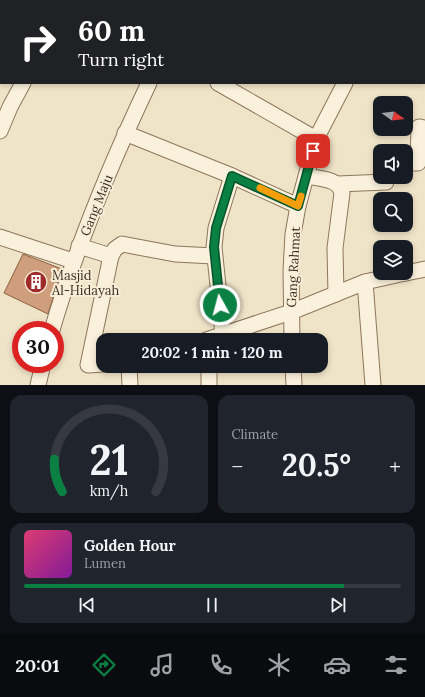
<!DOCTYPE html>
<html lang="en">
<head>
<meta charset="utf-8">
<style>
	:root { --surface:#171b24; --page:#20242c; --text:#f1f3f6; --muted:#9ea1a6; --line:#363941; --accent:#0b8043 }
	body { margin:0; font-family:Lora,serif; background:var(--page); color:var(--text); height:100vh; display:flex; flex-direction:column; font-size:15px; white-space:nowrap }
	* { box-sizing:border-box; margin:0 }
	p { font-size:13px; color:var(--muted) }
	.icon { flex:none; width:22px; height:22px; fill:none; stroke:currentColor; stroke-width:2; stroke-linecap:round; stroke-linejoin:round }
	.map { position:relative; height:385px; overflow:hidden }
	.details { display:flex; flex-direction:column; gap:10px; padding:10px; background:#0d0f14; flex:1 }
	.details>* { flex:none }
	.hud { position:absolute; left:0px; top:0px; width:425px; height:84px; box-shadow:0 2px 6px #0003; background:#202124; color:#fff; overflow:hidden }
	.needle { width:26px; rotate:105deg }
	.controls { position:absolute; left:373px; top:96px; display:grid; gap:8px }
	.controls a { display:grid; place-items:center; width:40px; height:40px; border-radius:8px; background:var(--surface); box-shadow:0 2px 6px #0003; font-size:20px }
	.speed { position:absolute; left:12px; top:321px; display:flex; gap:8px; font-size:20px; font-weight:700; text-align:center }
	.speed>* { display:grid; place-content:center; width:52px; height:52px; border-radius:50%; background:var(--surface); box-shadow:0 2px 6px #0003; line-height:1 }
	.speed .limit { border:6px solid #d22; background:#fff; color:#111 }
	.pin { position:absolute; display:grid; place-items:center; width:34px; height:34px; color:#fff; margin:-17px; border-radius:8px; box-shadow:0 2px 6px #0006 }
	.me { position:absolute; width:44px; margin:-22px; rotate:353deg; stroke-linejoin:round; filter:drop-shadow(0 0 3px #0008) }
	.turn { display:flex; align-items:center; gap:14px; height:84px; padding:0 12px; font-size:18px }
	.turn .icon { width:52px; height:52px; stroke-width:2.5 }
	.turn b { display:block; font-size:28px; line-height:34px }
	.big { font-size:30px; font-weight:800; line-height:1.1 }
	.details .tile { flex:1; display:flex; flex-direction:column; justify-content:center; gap:6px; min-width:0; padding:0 14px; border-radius:12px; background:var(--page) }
	.details .dial { align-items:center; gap:0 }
	.dial svg { height:104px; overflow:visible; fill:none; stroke:var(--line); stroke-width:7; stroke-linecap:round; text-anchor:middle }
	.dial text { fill:var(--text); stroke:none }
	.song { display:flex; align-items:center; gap:12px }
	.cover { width:48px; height:48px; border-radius:6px; background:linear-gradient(135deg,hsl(340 70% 55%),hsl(290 70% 35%)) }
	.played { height:4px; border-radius:2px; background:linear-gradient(90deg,var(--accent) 85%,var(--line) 85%) }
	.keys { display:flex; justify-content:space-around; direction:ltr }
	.heat { display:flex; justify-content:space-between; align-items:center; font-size:22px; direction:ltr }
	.details .tiles { flex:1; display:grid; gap:10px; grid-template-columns:1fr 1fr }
	.tile:last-child { grid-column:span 2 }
	.trip { position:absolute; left:96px; top:333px; width:232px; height:40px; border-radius:12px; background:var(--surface); box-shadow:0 2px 6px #0003; font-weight:800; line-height:40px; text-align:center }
	.menu { display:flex; height:64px; justify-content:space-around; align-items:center; background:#090b0e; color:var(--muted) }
	.menu .icon { width:28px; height:28px }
	.menu .active { color:var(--accent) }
	.menu b { font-size:18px; color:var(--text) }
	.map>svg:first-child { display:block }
</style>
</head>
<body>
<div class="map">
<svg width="425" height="385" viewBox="0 0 425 385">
	<rect width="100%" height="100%" fill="#f0e4c8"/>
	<polygon fill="#cf9f7d" stroke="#8d5f41" points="23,254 62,269 48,314 4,293"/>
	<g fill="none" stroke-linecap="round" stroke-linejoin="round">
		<g stroke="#8d765c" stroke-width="17">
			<g id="street">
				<polyline points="67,0 68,1"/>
				<polyline points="242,0 243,1"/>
				<polyline points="159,1 160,0"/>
				<polyline points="288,1 289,0"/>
				<polyline points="385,1 385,0"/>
				<polyline points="0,22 1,22"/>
				<polyline points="218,83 316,139"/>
				<polyline points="0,131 10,107 23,83"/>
				<polyline points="125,133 232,176 298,206"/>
				<polyline points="406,163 418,163 419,127 425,128"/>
				<path d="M307 176C319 179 339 178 342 193L335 248 336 294"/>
				<polyline points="338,184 386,182 386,177"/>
				<polyline points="0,237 73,261"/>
				<polyline points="79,246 111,256 88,365 103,364"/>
				<polyline points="111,256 115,249 122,244 175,254 214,256"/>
				<polyline points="406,273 425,269"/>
				<polyline points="365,282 373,385"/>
				<path d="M52 330C77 244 111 163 149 83"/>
				<polyline points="223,334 214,247 216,228 232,176"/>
				<polyline points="206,340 291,312 365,282 405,273"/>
				<polyline points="292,340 291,271 293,234 298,206 316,139 345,83"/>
				<polyline points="129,366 130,385"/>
				<polyline points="209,366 209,385"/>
				<polyline points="293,366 294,385"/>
				<polyline points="38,385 43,364"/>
			</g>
		</g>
		<use href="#street" stroke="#faf1dc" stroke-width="15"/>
	</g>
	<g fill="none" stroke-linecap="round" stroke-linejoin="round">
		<g stroke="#07532c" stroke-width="10">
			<polyline id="route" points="220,305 214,247 216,228 232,176 298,206 313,151"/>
		</g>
		<use href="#route" stroke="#0b8043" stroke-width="7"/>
		<polyline stroke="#f59e0b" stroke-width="7" points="260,188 298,206 301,196"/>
	</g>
	<defs>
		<g id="building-disc" transform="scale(1.15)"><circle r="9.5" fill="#9e2a2b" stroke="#f7eed8"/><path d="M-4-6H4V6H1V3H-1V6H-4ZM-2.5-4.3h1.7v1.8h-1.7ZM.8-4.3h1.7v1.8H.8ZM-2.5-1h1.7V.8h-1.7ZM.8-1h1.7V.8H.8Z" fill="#fff"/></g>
	</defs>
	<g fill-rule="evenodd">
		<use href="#building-disc" x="36" y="282"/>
	</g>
	<g text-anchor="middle" stroke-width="4" stroke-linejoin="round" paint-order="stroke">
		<g font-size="13" fill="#3d2e20" stroke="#f7eed8">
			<text transform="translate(96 205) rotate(-68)" y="5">Gang Maju</text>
			<text transform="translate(293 267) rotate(-87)" y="5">Gang Rahmat</text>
		</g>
		<g font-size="13" fill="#3d2e20" stroke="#f7eed8" text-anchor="start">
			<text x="52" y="280">Masjid<tspan x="52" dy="15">Al-Hidayah</tspan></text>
		</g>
	</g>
</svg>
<div class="controls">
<a><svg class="needle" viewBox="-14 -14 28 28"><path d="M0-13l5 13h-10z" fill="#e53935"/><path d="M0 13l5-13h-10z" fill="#9ea1a6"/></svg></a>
<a><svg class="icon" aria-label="sound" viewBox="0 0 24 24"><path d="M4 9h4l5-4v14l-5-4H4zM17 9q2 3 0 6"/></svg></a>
<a><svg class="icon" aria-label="search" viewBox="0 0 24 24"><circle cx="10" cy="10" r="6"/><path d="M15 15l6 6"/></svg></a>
<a><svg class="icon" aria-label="layers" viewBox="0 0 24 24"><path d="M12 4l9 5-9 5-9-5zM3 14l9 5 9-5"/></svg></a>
</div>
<div class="speed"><div class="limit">30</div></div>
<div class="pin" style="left:313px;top:151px;background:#d93025"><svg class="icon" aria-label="arrive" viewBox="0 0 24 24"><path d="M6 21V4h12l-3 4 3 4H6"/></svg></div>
<svg class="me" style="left:220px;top:305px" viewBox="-20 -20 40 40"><circle r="17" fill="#0b8043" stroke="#fff" stroke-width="3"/><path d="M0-11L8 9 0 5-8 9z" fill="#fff"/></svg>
<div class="trip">20:02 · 1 min · 120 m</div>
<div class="hud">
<div class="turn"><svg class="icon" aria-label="right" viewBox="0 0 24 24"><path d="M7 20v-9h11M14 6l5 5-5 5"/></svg><div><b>60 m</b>Turn right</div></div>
</div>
</div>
<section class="details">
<div class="tiles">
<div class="tile dial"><svg viewBox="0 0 100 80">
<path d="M14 69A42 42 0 1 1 86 69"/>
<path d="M14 69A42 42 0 0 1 8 44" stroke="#0b8043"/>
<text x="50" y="56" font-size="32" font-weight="700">21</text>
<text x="50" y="72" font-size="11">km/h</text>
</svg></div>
<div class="tile"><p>Climate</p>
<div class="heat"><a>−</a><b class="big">20.5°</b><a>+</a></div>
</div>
<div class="tile">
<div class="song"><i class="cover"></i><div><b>Golden Hour</b><p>Lumen</p></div></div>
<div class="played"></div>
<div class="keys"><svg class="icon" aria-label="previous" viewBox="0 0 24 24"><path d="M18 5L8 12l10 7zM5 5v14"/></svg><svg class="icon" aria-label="pause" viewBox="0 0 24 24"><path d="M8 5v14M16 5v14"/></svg><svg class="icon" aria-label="next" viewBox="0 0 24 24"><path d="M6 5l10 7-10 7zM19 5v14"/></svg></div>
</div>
</div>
</section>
<nav class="menu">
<b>20:01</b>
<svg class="icon active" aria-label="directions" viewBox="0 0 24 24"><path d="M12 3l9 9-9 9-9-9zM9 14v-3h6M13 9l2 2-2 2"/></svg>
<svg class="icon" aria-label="music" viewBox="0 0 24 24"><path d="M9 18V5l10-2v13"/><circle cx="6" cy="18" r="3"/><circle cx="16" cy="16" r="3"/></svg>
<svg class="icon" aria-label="phone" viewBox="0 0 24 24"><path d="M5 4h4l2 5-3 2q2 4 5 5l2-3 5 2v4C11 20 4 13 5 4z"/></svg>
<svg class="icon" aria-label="climate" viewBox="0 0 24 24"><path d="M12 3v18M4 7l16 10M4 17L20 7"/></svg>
<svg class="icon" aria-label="car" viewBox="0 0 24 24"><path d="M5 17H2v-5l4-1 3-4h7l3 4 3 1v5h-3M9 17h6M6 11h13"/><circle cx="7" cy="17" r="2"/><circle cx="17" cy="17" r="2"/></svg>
<svg class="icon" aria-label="filters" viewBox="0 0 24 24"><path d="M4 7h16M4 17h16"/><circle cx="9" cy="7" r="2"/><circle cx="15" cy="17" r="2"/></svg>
</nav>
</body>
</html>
